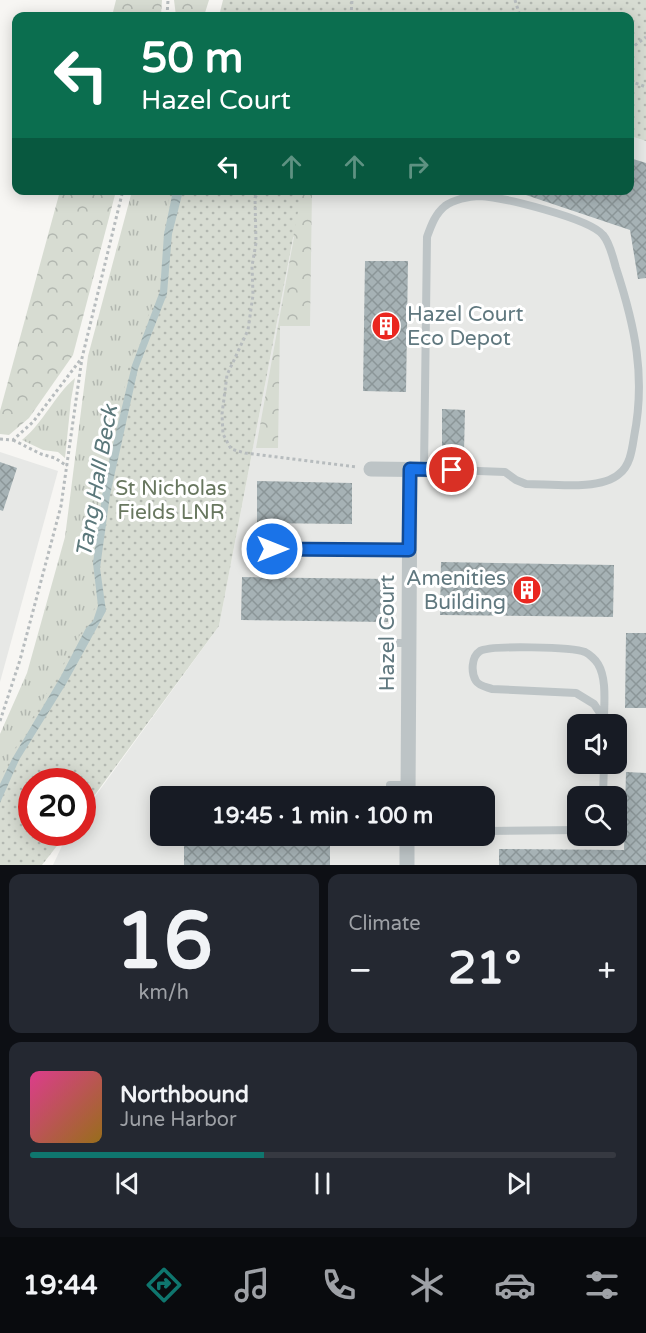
<!DOCTYPE html>
<html lang="en">
<head>
<meta charset="utf-8">
<style>
	:root { --surface:#171b24; --page:#242831; --text:#f1f3f6; --muted:#9ea1a6; --line:#363941; --accent:#0f766e }
	body { margin:0; font-family:"Varela Round",sans-serif; background:var(--page); color:var(--text); height:100vh; display:flex; flex-direction:column; font-size:22px; white-space:nowrap }
	* { box-sizing:border-box; margin:0 }
	p { font-size:20px; color:var(--muted) }
	.icon { flex:none; width:33px; height:33px; fill:none; stroke:currentColor; stroke-width:2; stroke-linecap:round; stroke-linejoin:round }
	.map { position:relative; height:865px; overflow:hidden }
	.details { display:flex; flex-direction:column; gap:9px; padding:9px; background:#0d0f14; flex:1 }
	.details>* { flex:none }
	.guide { position:absolute; left:12px; top:12px; width:622px; height:183px; border-radius:12px; box-shadow:0 3px 15px #0003; background:#0b6e4f; color:#fff; overflow:hidden }
	.tools { position:absolute; left:567px; top:714px; display:grid; gap:12px }
	.tools a { display:grid; place-items:center; width:60px; height:60px; border-radius:12px; background:var(--surface); box-shadow:0 3px 15px #0003; font-size:30px }
	.speed { position:absolute; left:18px; top:768px; display:flex; gap:12px; font-size:30px; font-weight:700; text-align:center }
	.speed>* { display:grid; place-content:center; width:78px; height:78px; border-radius:50%; background:var(--surface); box-shadow:0 3px 15px #0003; line-height:1 }
	.speed .limit { border:9px solid #d22; background:#fff; color:#111 }
	.pin { position:absolute; display:grid; place-items:center; width:51px; height:51px; color:#fff; margin:-26px; border:3px solid #fff; border-radius:50%; box-shadow:0 2px 6px #0007 }
	.me { position:absolute; width:66px; margin:-33px; rotate:90deg; stroke-linejoin:round; filter:drop-shadow(0 0 4px #0008) }
	.turn { display:flex; align-items:center; gap:21px; height:126px; padding:0 30px; font-size:27px }
	.turn .icon { width:78px; height:78px; stroke-width:2.5 }
	.turn b { display:block; font-size:42px; line-height:51px }
	.lanes { display:flex; align-items:center; height:57px; padding:0 30px; background:#0003; justify-content:center; gap:30px; direction:ltr }
	.lanes .off { opacity:.35 }
	.big { font-size:45px; font-weight:700; line-height:1.1 }
	.details .tile { flex:1; display:flex; flex-direction:column; justify-content:center; gap:9px; min-width:0; padding:0 21px; border-radius:12px; background:var(--page) }
	.details .dial { align-items:center; gap:0 }
	.dial b { font-size:78px; line-height:1 }
	.song { display:flex; align-items:center; gap:18px }
	.cover { width:72px; height:72px; border-radius:9px; background:linear-gradient(135deg,hsl(330 70% 55%),hsl(40 70% 35%)) }
	.played { height:6px; border-radius:3px; background:linear-gradient(90deg,var(--accent) 40%,var(--line) 40%) }
	.keys { display:flex; justify-content:space-around; direction:ltr }
	.heat { display:flex; justify-content:space-between; align-items:center; font-size:33px; direction:ltr }
	.details .tiles { flex:1; display:grid; gap:9px; grid-template-columns:1fr 1fr }
	.tile:last-child { grid-column:span 2 }
	.trip { position:absolute; left:150px; top:786px; width:345px; height:60px; border-radius:12px; background:var(--surface); box-shadow:0 3px 15px #0003; font-weight:700; line-height:60px; text-align:center }
	.tab-bar { display:flex; height:96px; justify-content:space-around; align-items:center; background:#090b0e; color:var(--muted) }
	.tab-bar .icon { width:42px; height:42px }
	.tab-bar .selected { color:var(--accent) }
	.tab-bar b { font-size:27px; color:var(--text) }
	.map>svg:first-child { display:block }
</style>
</head>
<body>
<div class="map">
<svg width="646" height="865" viewBox="0 0 646 865">
	<defs>
		<pattern id="grass-tufts" width="24" height="20" patternUnits="userSpaceOnUse" patternTransform="scale(1.5)"><rect width="24" height="20" fill="#d7dcd2"/><path d="M3 7l-1-3M5 7V3M7 7l1-3M15 17l-1-3M17 17v-4M19 17l1-3" fill="none" stroke="#b2b7b0"/></pattern>
		<pattern id="forest-crowns" width="20" height="18" patternUnits="userSpaceOnUse" patternTransform="scale(1.5)"><rect width="20" height="18" fill="#d7dcd2"/><path d="M2 6a3 3 0 1 1 6 0M12 15a3 3 0 1 1 6 0" fill="none" stroke="#b2b7b0"/></pattern>
		<pattern id="park-dots" width="8" height="8" patternUnits="userSpaceOnUse" patternTransform="scale(1.5)"><rect width="8" height="8" fill="#d7dcd2"/><path d="M2 2h.1M6 6h.1" fill="none" stroke="#b2b7b0" stroke-width="1.8" stroke-linecap="round"/></pattern>
		<pattern id="water-waves" width="16" height="10" patternUnits="userSpaceOnUse" patternTransform="scale(1.5)"><rect width="16" height="10" fill="#b4c6c7"/><path d="M0 5q4-4 8 0t8 0" fill="none" stroke="#96a6a7"/></pattern>
		<pattern id="building-cross-hatch" width="8" height="8" patternUnits="userSpaceOnUse" patternTransform="scale(1.5)"><rect width="8" height="8" fill="#a6b2b5"/><path d="M0 0l8 8M0 8l8-8" fill="none" stroke="#8b9698"/></pattern>
	</defs>
	<rect width="100%" height="100%" fill="#f7f6f3"/>
	<g fill="#e7e8e6" fill-rule="evenodd">
		<path d="M630 136 646 141V865H53L68 833 82 832 83 813 219 626 302 191 630 190ZM578 724H616V764H578ZM160 796H484V836H160ZM578 796H616V836H578Z"/>
		<polygon points="0,452 58,471 0,682"/>
	</g>
	<g fill="url(#grass-tufts)">
		<polygon points="132,191 173,191 163,271 98,601 93,621 0,784 0,734 27,673 65,537 88,356"/>
		<path d="M75 378 71 400 65 458 58 452 43 450 22 440C44 422 54 396 75 378Z"/>
	</g>
	<g fill="url(#forest-crowns)">
		<polygon points="116,0 162,0 161,16 112,16"/>
		<polygon points="174,0 209,0 204,16 176,16"/>
		<polygon points="60,191 116,191 73,355 29,418 9,435 0,434 0,411"/>
		<polygon points="234,191 312,191 310,326 280,326 278,448 256,448 294,237"/>
	</g>
	<g fill="url(#park-dots)">
		<polygon points="223,0 646,0 646,141 630,136 630,16 219,16"/>
		<path d="M170 191H302L219 626 83 811 82 782H32V832L67 833 42 865H0V779L10 757 81 633C105 599 91 599 92 563L101 481 116 428 129 364 157 293 160 282 163 241Z"/>
	</g>
	<polygon fill="url(#water-waves)" points="173,191 183,191 172,234 167,294 138,369 110,495 100,568 106,611 66,684 19,760 0,803 0,784 12,759 61,676 86,628 93,621 98,606 93,563 104,482 132,365 160,291 164,234"/>
	<g fill="url(#building-cross-hatch)">
		<polygon points="630,158 646,163 646,278 638,279 630,230 520,193 520,190 630,190"/>
		<polygon points="365,261 408,261 406,392 363,391"/>
		<polygon points="442,409 465,410 464,451 442,450"/>
		<polygon points="0,462 17,468 3,511 0,510"/>
		<polygon points="257,481 352,483 352,524 257,523"/>
		<polygon points="441,562 614,565 613,617 440,615"/>
		<polygon points="242,577 389,579 388,622 241,620"/>
		<polygon points="626,633 646,633 646,708 625,708"/>
		<polygon points="626,772 646,773 646,865 499,865 499,849 624,850"/>
		<rect x="184" y="836" width="146" height="29"/>
	</g>
	<g fill="none" stroke-linecap="round" stroke-linejoin="round">
		<g stroke="#b7bcbe" stroke-width="3" stroke-dasharray="3 3" stroke-linecap="butt">
			<polyline points="515,0 520,16"/>
			<polyline points="167,16 168,0"/>
			<polyline points="351,16 352,0"/>
			<polyline points="630,49 646,37"/>
			<polyline points="630,81 646,87"/>
			<polyline points="259,190 255,198 256,243 252,266 253,295 248,330 227,375 222,414 223,434 231,449 245,453 357,467"/>
			<polyline points="0,439 13,440 33,422 81,359"/>
			<polyline points="13,440 41,454 55,458 67,466"/>
			<polyline points="0,721 20,660 61,506 82,358 123,190"/>
		</g>
		<g stroke="#bdc4c6" stroke-width="8">
			<path d="M424 469 427 237C431 226 435 214 445 206 453 200 469 196 479 196 502 197 589 218 603 235 610 243 613 258 616 268 635 326 646 377 634 437 632 450 630 466 619 474 600 491 551 484 526 484L516 480 505 472 452 470"/>
			<polyline points="272,549 409,550"/>
			<polyline points="392,643 409,643"/>
			<path d="M604 724V719C604 703 607 679 598 664 596 660 589 654 585 652 573 647 490 645 480 651 471 657 471 673 476 681 479 686 487 687 492 689L576 693 594 704 604 719"/>
			<polyline points="390,785 408,785"/>
			<polyline points="603,796 604,764"/>
			<polyline points="484,831 578,830"/>
		</g>
		<g stroke="#bdc4c6" stroke-width="15">
			<polyline points="371,469 452,470"/>
			<polyline points="408,796 410,469"/>
			<polyline points="407,865 407,836"/>
		</g>
	</g>
	<g fill="none" stroke-linecap="round" stroke-linejoin="round">
		<g stroke="#114b97" stroke-width="15">
			<polyline id="route" points="272,549 409,550 410,469 452,470"/>
		</g>
		<use href="#route" stroke="#1a73e8" stroke-width="10"/>
	</g>
	<defs>
		<g id="building-disc" transform="scale(1.5)"><circle r="9.5" fill="#ea2720" stroke="#fff"/><path d="M-4-6H4V6H1V3H-1V6H-4ZM-2.5-4.3h1.7v1.8h-1.7ZM.8-4.3h1.7v1.8H.8ZM-2.5-1h1.7V.8h-1.7ZM.8-1h1.7V.8H.8Z" fill="#fff"/></g>
	</defs>
	<g fill-rule="evenodd">
		<use href="#building-disc" x="386" y="326"/>
		<use href="#building-disc" x="527" y="590"/>
	</g>
	<g text-anchor="middle" stroke-width="6" stroke-linejoin="round" paint-order="stroke">
		<g font-size="21" fill="#60787f" stroke="#fff" text-anchor="start">
			<text x="407" y="321">Hazel Court<tspan x="407" dy="24">Eco Depot</tspan></text>
			<text x="506" y="585" text-anchor="end">Amenities<tspan x="506" dy="24">Building</tspan></text>
		</g>
		<g font-size="21" fill="#68775f" stroke="#fff">
			<text x="171" y="495">St Nicholas<tspan x="171" dy="24">Fields LNR</tspan></text>
		</g>
		<g font-size="21" fill="#60787f" stroke="#fff">
			<text transform="translate(387 633) rotate(-90)" y="7">Hazel Court</text>
		</g>
		<g font-size="22" font-style="italic" fill="#5b787b" stroke="#fff">
			<text transform="translate(96 481) rotate(-80)" y="8">Tang Hall Beck</text>
		</g>
	</g>
</svg>
<div class="tools">
<a><svg class="icon" aria-label="sound" viewBox="0 0 24 24"><path d="M4 9h4l5-4v14l-5-4H4zM17 9q2 3 0 6"/></svg></a>
<a><svg class="icon" aria-label="search" viewBox="0 0 24 24"><circle cx="10" cy="10" r="6"/><path d="M15 15l6 6"/></svg></a>
</div>
<div class="speed"><div class="limit">20</div></div>
<div class="pin" style="left:452px;top:470px;background:#d93025"><svg class="icon" aria-label="arrive" viewBox="0 0 24 24"><path d="M6 21V4h12l-3 4 3 4H6"/></svg></div>
<svg class="me" style="left:272px;top:549px" viewBox="-20 -20 40 40"><circle r="17" fill="#1a73e8" stroke="#fff" stroke-width="3"/><path d="M0-11L8 9 0 5-8 9z" fill="#fff"/></svg>
<div class="trip">19:45 · 1 min · 100 m</div>
<div class="guide">
<div class="turn"><svg class="icon" aria-label="left" viewBox="0 0 24 24"><path d="M17 20v-9H6M10 6l-5 5 5 5"/></svg><div><b>50 m</b>Hazel Court</div></div>
<div class="lanes"><svg class="icon" aria-label="left" viewBox="0 0 24 24"><path d="M17 20v-9H6M10 6l-5 5 5 5"/></svg><svg class="icon off" aria-label="ahead" viewBox="0 0 24 24"><path d="M12 20V5M6 11l6-6 6 6"/></svg><svg class="icon off" aria-label="ahead" viewBox="0 0 24 24"><path d="M12 20V5M6 11l6-6 6 6"/></svg><svg class="icon off" aria-label="right" viewBox="0 0 24 24"><path d="M7 20v-9h11M14 6l5 5-5 5"/></svg></div>
</div>
</div>
<section class="details">
<div class="tiles">
<div class="tile dial"><b>16</b><p>km/h</p></div>
<div class="tile"><p>Climate</p>
<div class="heat"><a>−</a><b class="big">21°</b><a>+</a></div>
</div>
<div class="tile">
<div class="song"><i class="cover"></i><div><b>Northbound</b><p>June Harbor</p></div></div>
<div class="played"></div>
<div class="keys"><svg class="icon" aria-label="previous" viewBox="0 0 24 24"><path d="M18 5L8 12l10 7zM5 5v14"/></svg><svg class="icon" aria-label="pause" viewBox="0 0 24 24"><path d="M8 5v14M16 5v14"/></svg><svg class="icon" aria-label="next" viewBox="0 0 24 24"><path d="M6 5l10 7-10 7zM19 5v14"/></svg></div>
</div>
</div>
</section>
<nav class="tab-bar">
<b>19:44</b>
<svg class="icon selected" aria-label="directions" viewBox="0 0 24 24"><path d="M12 3l9 9-9 9-9-9zM9 14v-3h6M13 9l2 2-2 2"/></svg>
<svg class="icon" aria-label="music" viewBox="0 0 24 24"><path d="M9 18V5l10-2v13"/><circle cx="6" cy="18" r="3"/><circle cx="16" cy="16" r="3"/></svg>
<svg class="icon" aria-label="phone" viewBox="0 0 24 24"><path d="M5 4h4l2 5-3 2q2 4 5 5l2-3 5 2v4C11 20 4 13 5 4z"/></svg>
<svg class="icon" aria-label="climate" viewBox="0 0 24 24"><path d="M12 3v18M4 7l16 10M4 17L20 7"/></svg>
<svg class="icon" aria-label="car" viewBox="0 0 24 24"><path d="M5 17H2v-5l4-1 3-4h7l3 4 3 1v5h-3M9 17h6M6 11h13"/><circle cx="7" cy="17" r="2"/><circle cx="17" cy="17" r="2"/></svg>
<svg class="icon" aria-label="filters" viewBox="0 0 24 24"><path d="M4 7h16M4 17h16"/><circle cx="9" cy="7" r="2"/><circle cx="15" cy="17" r="2"/></svg>
</nav>
</body>
</html>
